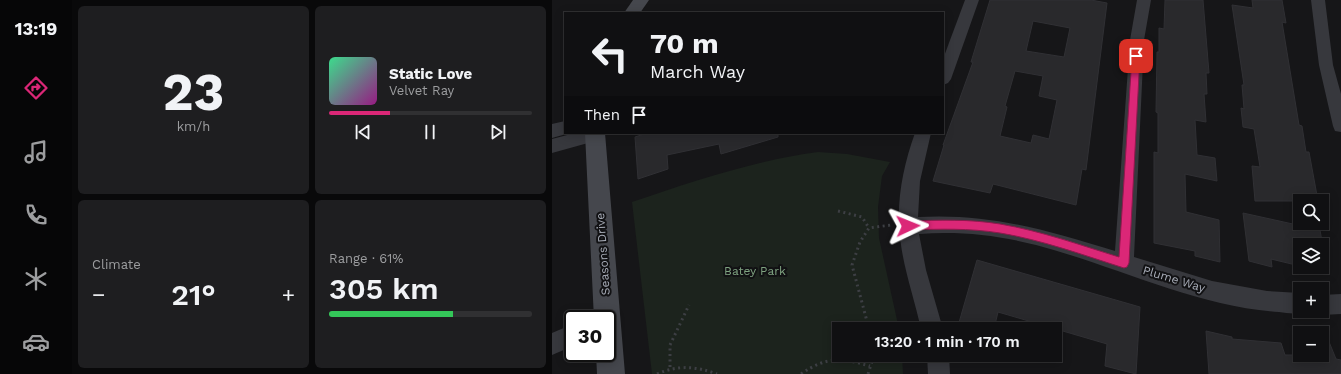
<!DOCTYPE html>
<html lang="en">
<head>
<meta charset="utf-8">
<style>
	:root { --surface:#101012; --page:#1e1e20; --text:#f1f3f6; --muted:#9c9d9f; --line:#303032; --accent:#db2777 }
	body { margin:0; font-family:"Work Sans",sans-serif; background:var(--page); color:var(--text); height:100vh; display:flex; flex-direction:column; font-size:15px; white-space:nowrap }
	* { box-sizing:border-box; margin:0 }
	p { font-size:13px; color:var(--muted) }
	.icon { flex:none; width:22px; height:22px; fill:none; stroke:currentColor; stroke-width:2; stroke-linecap:round; stroke-linejoin:round }
	.map { position:relative; flex:1; overflow:hidden }
	.drawer { display:flex; flex-direction:column; gap:6px; padding:6px; background:#09090a; width:480px }
	.drawer>* { flex:none }
	.banner { position:absolute; left:12px; top:12px; width:380px; height:122px; border-radius:0px; box-shadow:0 2px 10px #0003,0 0 0 1px var(--line); background:#101012; color:var(--text); overflow:hidden }
	.tools { position:absolute; left:741px; top:194px; display:grid; gap:8px }
	.tools a { display:grid; place-items:center; width:36px; height:36px; border-radius:0px; background:var(--surface); box-shadow:0 2px 10px #0003,0 0 0 1px var(--line); font-size:20px }
	.speed { position:absolute; left:12px; top:310px; display:flex; gap:8px; font-size:20px; font-weight:700; text-align:center }
	.speed>* { display:grid; place-content:center; width:52px; height:52px; border-radius:50%; background:var(--surface); box-shadow:0 2px 10px #0003,0 0 0 1px var(--line); line-height:1 }
	.speed .limit { border:2px solid #111; border-radius:6px; background:#fff; color:#111 }
	.pin { position:absolute; display:grid; place-items:center; width:34px; height:34px; color:#fff; margin:-17px; border-radius:8px; box-shadow:0 2px 6px #0006 }
	.me { position:absolute; width:44px; margin:-22px; rotate:88deg; stroke-linejoin:round; filter:drop-shadow(0 0 3px #0008) }
	.turn { display:flex; align-items:center; gap:14px; height:84px; padding:0 20px; font-size:18px }
	.turn .icon { width:52px; height:52px; stroke-width:2.5 }
	.turn b { display:block; font-size:28px; line-height:34px }
	.then { display:flex; align-items:center; height:38px; padding:0 20px; background:#0003; gap:8px; font-size:15px }
	.big { font-size:30px; font-weight:600; line-height:1.1 }
	.drawer .widget { flex:1; display:flex; flex-direction:column; justify-content:center; gap:6px; min-width:0; padding:0 14px; border-radius:6px; background:var(--page) }
	.drawer .dial { align-items:center; gap:0 }
	.dial b { font-size:52px; line-height:1 }
	.song { display:flex; align-items:center; gap:12px }
	.cover { width:48px; height:48px; border-radius:6px; background:linear-gradient(135deg,hsl(150 70% 55%),hsl(310 70% 35%)) }
	.played { height:4px; border-radius:2px; background:linear-gradient(90deg,var(--accent) 30%,var(--line) 30%) }
	.keys { display:flex; justify-content:space-around; direction:ltr }
	.heat { display:flex; justify-content:space-between; align-items:center; font-size:22px; direction:ltr }
	.charge { height:6px; border-radius:3px; background:linear-gradient(90deg,#34c759 61%,var(--line) 0) }
	.drawer .tiles { flex:1; display:grid; gap:6px; grid-template-columns:repeat(2,1fr) }
	.trip { position:absolute; left:280px; top:322px; width:230px; height:40px; border-radius:0px; background:var(--surface); box-shadow:0 2px 10px #0003,0 0 0 1px var(--line); font-weight:600; line-height:40px; text-align:center }
	main { display:flex; flex:1; min-height:0 }
	.tab-bar { display:flex; flex-direction:column; width:72px; justify-content:space-around; align-items:center; background:#060607; color:var(--muted) }
	.tab-bar .icon { width:28px; height:28px }
	.tab-bar .current { color:var(--accent) }
	.tab-bar b { font-size:18px; color:var(--text) }
	.map>svg:first-child { display:block }
</style>
</head>
<body>
<main>
<nav class="tab-bar">
<b>13:19</b>
<svg class="icon current" aria-label="directions" viewBox="0 0 24 24"><path d="M12 3l9 9-9 9-9-9zM9 14v-3h6M13 9l2 2-2 2"/></svg>
<svg class="icon" aria-label="music" viewBox="0 0 24 24"><path d="M9 18V5l10-2v13"/><circle cx="6" cy="18" r="3"/><circle cx="16" cy="16" r="3"/></svg>
<svg class="icon" aria-label="phone" viewBox="0 0 24 24"><path d="M5 4h4l2 5-3 2q2 4 5 5l2-3 5 2v4C11 20 4 13 5 4z"/></svg>
<svg class="icon" aria-label="climate" viewBox="0 0 24 24"><path d="M12 3v18M4 7l16 10M4 17L20 7"/></svg>
<svg class="icon" aria-label="car" viewBox="0 0 24 24"><path d="M5 17H2v-5l4-1 3-4h7l3 4 3 1v5h-3M9 17h6M6 11h13"/><circle cx="7" cy="17" r="2"/><circle cx="17" cy="17" r="2"/></svg>
</nav>
<section class="drawer">
<div class="tiles">
<div class="widget dial"><b>23</b><p>km/h</p></div>
<div class="widget">
<div class="song"><i class="cover"></i><div><b>Static Love</b><p>Velvet Ray</p></div></div>
<div class="played"></div>
<div class="keys"><svg class="icon" aria-label="previous" viewBox="0 0 24 24"><path d="M18 5L8 12l10 7zM5 5v14"/></svg><svg class="icon" aria-label="pause" viewBox="0 0 24 24"><path d="M8 5v14M16 5v14"/></svg><svg class="icon" aria-label="next" viewBox="0 0 24 24"><path d="M6 5l10 7-10 7zM19 5v14"/></svg></div>
</div>
<div class="widget"><p>Climate</p>
<div class="heat"><a>−</a><b class="big">21°</b><a>+</a></div>
</div>
<div class="widget"><p>Range · 61%</p><b class="big">305 km</b><div class="charge"></div></div>
</div>
</section>
<div class="map">
<svg width="789" height="374" viewBox="0 0 789 374">
	<rect width="100%" height="100%" fill="#161618"/>
	<path fill="#1c231d" d="M266 152 295 154 338 162 330 176 326 207 327 238 347 329H287V355H350L351 374H100L80 202C139 182 204 160 266 152Z"/>
	<g fill="#29292c" stroke="#303034" fill-rule="evenodd">
		<path d="M438 0H539L555 3 534 170 530 169 524 205 441 184 438 193 381 181 392 145H391L421 62H419ZM481 21 518 28 512 57 474 51ZM463 71 491 76 487 96 505 100 497 139 481 135 479 143 448 136 455 107 453 106Z"/>
		<polygon points="613,0 651,0 657,73 654,73 655,94 652,94 654,122 643,120 645,155 663,158 665,181 633,174 634,212 667,220 668,262 643,256 643,251 602,243 602,152 606,153 606,113 604,112 605,52 607,52 607,28 612,29"/>
		<polygon points="700,0 730,0 734,23 730,22 747,125 750,126 754,152 757,152 766,201 703,201 700,166 708,167 702,129 691,127 689,108 692,109 690,85 692,85 680,5 701,8"/>
		<polygon points="95,133 226,133 226,137 169,154 167,144 115,155 116,169 86,179 83,137"/>
		<polygon points="691,213 768,230 772,253 770,252 770,245 748,245 748,266 719,259 720,267 697,261"/>
		<polygon points="425,260 588,307 584,374 553,366 555,344 446,312 442,329 415,329 406,326"/>
		<polygon points="770,327 771,327 784,359 789,360 789,374 657,374 654,331 680,337 680,339 729,343 733,355 770,355"/>
	</g>
	<g fill="none" stroke-linecap="round" stroke-linejoin="round">
		<g stroke="#3d3f44" stroke-width="3" stroke-dasharray="2 3.5" stroke-linecap="butt">
			<polyline points="286,211 310,217 317,228"/>
			<polyline points="317,329 300,265 308,242 317,228 339,225"/>
			<polyline points="118,367 118,345 137,305"/>
			<path d="M105 374C126 365 143 366 165 374"/>
			<path d="M249 374C275 356 289 358 318 366"/>
			<polyline points="316,374 322,355"/>
		</g>
		<g fill="#37383d" fill-rule="evenodd">
			<polygon points="413,0 427,0 399,79 396,83 391,85 391,59"/>
			<path d="M585 0H599L592 40 582 257 660 281 715 291 748 293V311H754C745 315 736 313 727 312 645 307 564 266 484 245 445 235 407 231 367 234L374 270 391 329H369C363 301 353 273 349 245 343 207 350 169 363 133H379L368 181 366 217C438 213 494 230 563 251L578 40Z"/>
			<polygon points="759,0 773,0 781,65 789,94 789,132 783,131 781,126 767,65"/>
			<polygon points="13,121 13,133 18,133 0,138 0,124"/>
			<polygon points="23,133 43,133 36,143 0,153 0,139"/>
			<polygon points="789,294 789,314 770,315 763,312 762,311 770,311 770,295"/>
			<polygon points="21,324 21,346 0,355 0,333"/>
			<polygon points="375,355 397,355 398,374 376,374"/>
		</g>
		<g fill="#45474d" fill-rule="evenodd">
			<polygon points="81,0 97,0 88,13 72,13"/>
			<polygon points="33,133 53,133 73,374 45,374 44,353 55,353 55,319 42,319"/>
		</g>
	</g>
	<path fill="#db2777" stroke="#8e194d" d="M584 53 588 56 577 263 575 267 572 268C531 255 490 240 448 233 417 228 387 229 356 230L353 229 351 226 353 223 356 221C387 220 418 219 448 224 489 231 528 245 567 257L580 56Z"/>
	<g text-anchor="middle" stroke-width="4" stroke-linejoin="round" paint-order="stroke">
		<g font-size="12" fill="#a8adb8" stroke="#111113">
			<text transform="translate(51 254) rotate(-94)" y="4">Seasons Drive</text>
			<text transform="translate(622 279) rotate(17)" y="4">Plume Way</text>
		</g>
		<g font-size="12" fill="#7fa381" stroke="#111113">
			<text x="203" y="275">Batey Park</text>
		</g>
	</g>
</svg>
<div class="tools">
<a><svg class="icon" aria-label="search" viewBox="0 0 24 24"><circle cx="10" cy="10" r="6"/><path d="M15 15l6 6"/></svg></a>
<a><svg class="icon" aria-label="layers" viewBox="0 0 24 24"><path d="M12 4l9 5-9 5-9-5zM3 14l9 5 9-5"/></svg></a>
<a>+</a>
<a>−</a>
</div>
<div class="speed"><div class="limit">30</div></div>
<div class="pin" style="left:584px;top:56px;background:#d93025"><svg class="icon" aria-label="arrive" viewBox="0 0 24 24"><path d="M6 21V4h12l-3 4 3 4H6"/></svg></div>
<svg class="me" style="left:356px;top:226px" viewBox="-20 -20 40 40"><path d="M0-17L14 15 0 8-14 15z" fill="#db2777" stroke="#fff" stroke-width="4"/></svg>
<div class="trip">13:20 · 1 min · 170 m</div>
<div class="banner">
<div class="turn"><svg class="icon" aria-label="left" viewBox="0 0 24 24"><path d="M17 20v-9H6M10 6l-5 5 5 5"/></svg><div><b>70 m</b>March Way</div></div>
<div class="then">Then<svg class="icon" aria-label="arrive" viewBox="0 0 24 24"><path d="M6 21V4h12l-3 4 3 4H6"/></svg></div>
</div>
</div>
</main>
</body>
</html>
